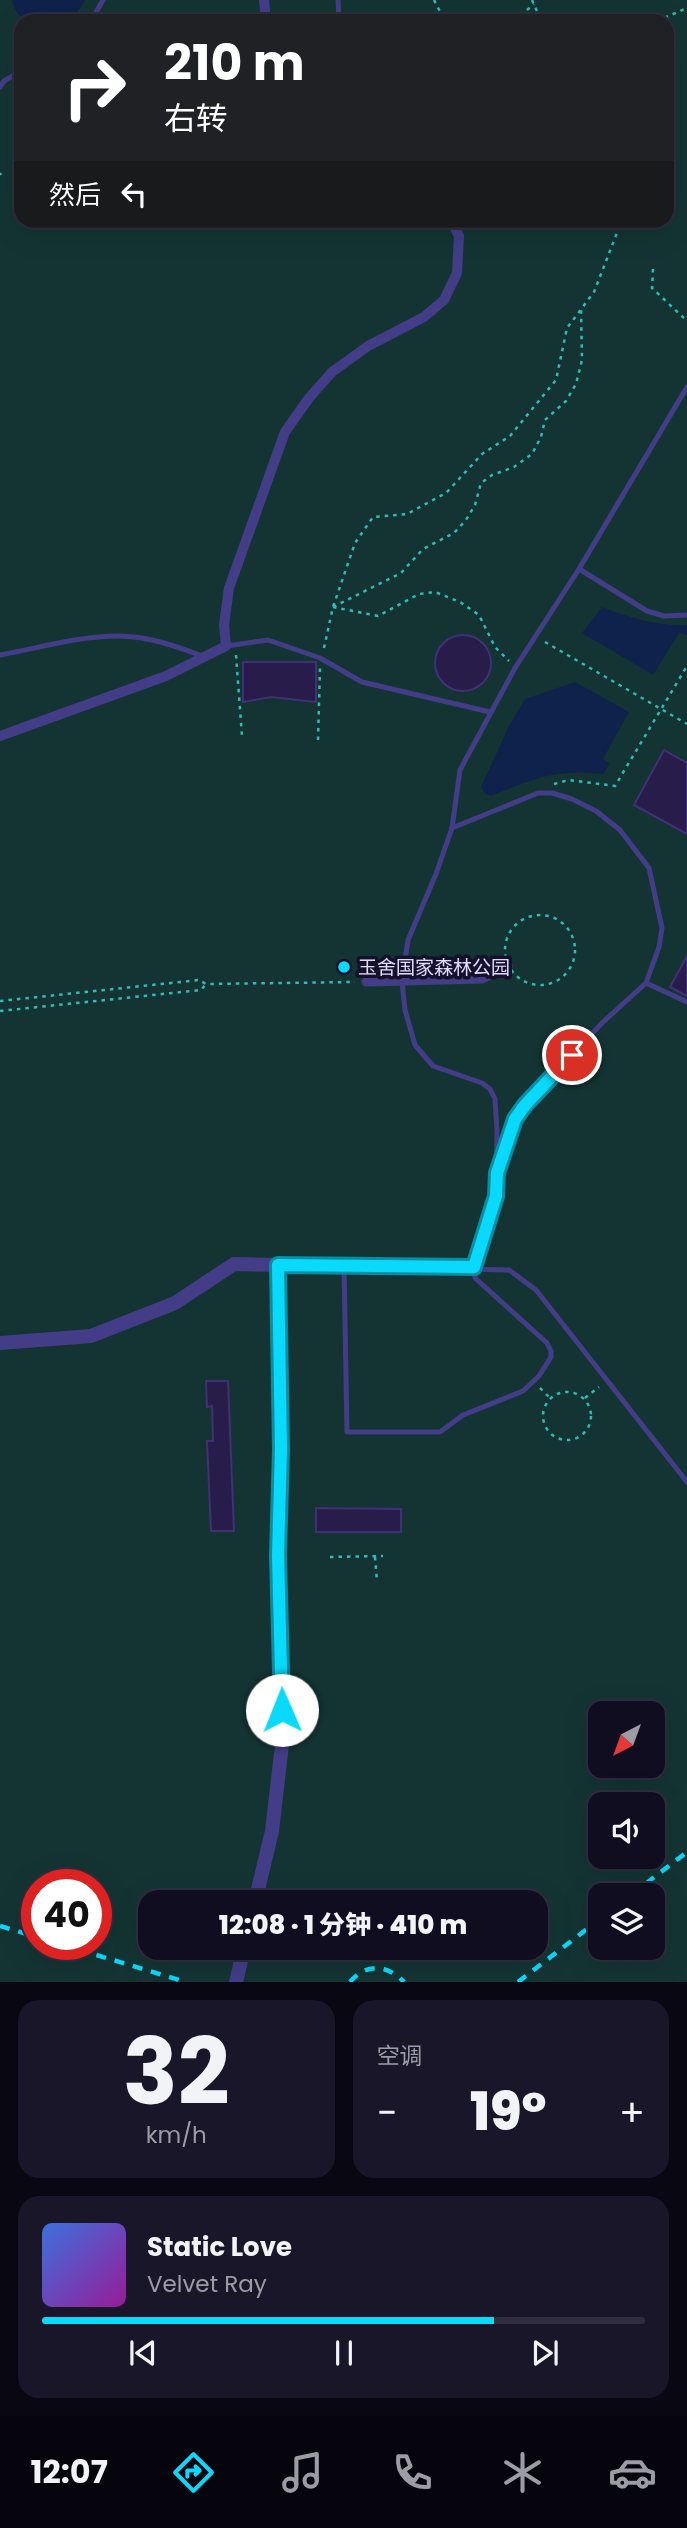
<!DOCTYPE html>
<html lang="zh">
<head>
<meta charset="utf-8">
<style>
	:root { --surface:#100d20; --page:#191629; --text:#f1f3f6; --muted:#9c9ca5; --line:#302d3e; --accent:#09dafb }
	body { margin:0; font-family:Poppins,"Noto Sans SC",sans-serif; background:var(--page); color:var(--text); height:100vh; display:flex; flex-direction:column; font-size:26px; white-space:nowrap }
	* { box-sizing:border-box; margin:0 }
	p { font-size:23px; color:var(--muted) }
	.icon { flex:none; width:38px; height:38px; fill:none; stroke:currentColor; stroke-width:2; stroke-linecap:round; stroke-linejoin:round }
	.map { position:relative; height:1982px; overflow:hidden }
	.side { display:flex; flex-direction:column; gap:18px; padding:18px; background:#090712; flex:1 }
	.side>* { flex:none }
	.banner { position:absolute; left:14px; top:14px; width:660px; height:214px; border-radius:21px; box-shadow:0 7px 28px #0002,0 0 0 2px var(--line); background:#202124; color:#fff; overflow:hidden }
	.needle { width:46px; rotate:221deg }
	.tools { position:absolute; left:588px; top:1701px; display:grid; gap:14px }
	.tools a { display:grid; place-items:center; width:77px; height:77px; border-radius:14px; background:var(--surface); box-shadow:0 7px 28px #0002,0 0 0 2px var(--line); font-size:35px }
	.speed { position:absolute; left:21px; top:1869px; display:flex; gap:14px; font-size:35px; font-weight:700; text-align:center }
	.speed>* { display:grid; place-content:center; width:91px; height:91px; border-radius:50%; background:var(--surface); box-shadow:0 7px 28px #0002,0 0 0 2px var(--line); line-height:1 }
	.speed .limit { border:10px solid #d22; background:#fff; color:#111 }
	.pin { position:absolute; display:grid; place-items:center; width:60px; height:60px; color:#fff; margin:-30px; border:4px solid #fff; border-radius:50%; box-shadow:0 2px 7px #0007 }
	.me { position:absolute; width:77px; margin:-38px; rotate:359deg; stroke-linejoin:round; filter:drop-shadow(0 0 5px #0008) }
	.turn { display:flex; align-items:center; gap:24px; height:147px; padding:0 35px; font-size:32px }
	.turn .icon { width:91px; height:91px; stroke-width:2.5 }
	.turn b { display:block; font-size:49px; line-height:60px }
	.then { display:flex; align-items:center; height:66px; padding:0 35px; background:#0003; gap:14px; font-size:26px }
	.big { font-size:52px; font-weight:800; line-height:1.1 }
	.side .widget { flex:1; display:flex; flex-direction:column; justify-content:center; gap:10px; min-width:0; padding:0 24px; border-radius:21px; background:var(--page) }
	.side .dial { align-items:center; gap:0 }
	.dial b { font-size:91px; line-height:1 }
	.song { display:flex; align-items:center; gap:21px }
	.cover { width:84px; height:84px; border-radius:10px; background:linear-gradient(135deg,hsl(220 70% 55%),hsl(300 70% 35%)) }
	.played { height:7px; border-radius:4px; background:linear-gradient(90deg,var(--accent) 75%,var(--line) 75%) }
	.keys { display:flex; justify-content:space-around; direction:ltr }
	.heat { display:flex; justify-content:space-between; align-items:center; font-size:38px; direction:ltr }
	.side .tiles { flex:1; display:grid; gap:18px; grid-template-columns:1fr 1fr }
	.widget:last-child { grid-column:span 2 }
	.trip { position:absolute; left:138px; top:1890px; width:410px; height:70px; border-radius:21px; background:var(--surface); box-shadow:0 7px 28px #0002,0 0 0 2px var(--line); font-weight:800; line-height:70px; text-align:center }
	.menu { display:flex; height:112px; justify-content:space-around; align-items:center; background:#06050d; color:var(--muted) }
	.menu .icon { width:49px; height:49px }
	.menu .selected { color:var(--accent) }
	.menu b { font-size:32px; color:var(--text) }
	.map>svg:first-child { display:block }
</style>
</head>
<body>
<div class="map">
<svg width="687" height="1982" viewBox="0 0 687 1982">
	<rect width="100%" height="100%" fill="#16112a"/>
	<path fill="#143434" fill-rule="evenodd" d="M0 0H687V1982H0ZM21 21H667V220H21ZM600 1713H653V1766H600ZM600 1804H653V1857H600ZM37 1885H96V1944H37ZM600 1895H653V1948H600ZM150 1902H536V1948H150Z"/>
	<g fill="#0e224c">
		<path d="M12 0H85C71 28 55 21 28 21 19 18 14 9 12 0Z"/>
		<path d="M602 607C631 618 656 626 687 625V635L679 633 653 675 582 633Z"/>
		<path d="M575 682 629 712 603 759 610 764 603 774C554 769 535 778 491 796L485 794 481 787 509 726 525 699Z"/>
	</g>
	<g fill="#281d4a" stroke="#403076" stroke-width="2">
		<circle cx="463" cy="663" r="28"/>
		<polygon points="243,662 316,662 316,702 271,697 243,702"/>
		<polygon points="664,750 687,763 687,834 634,805"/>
		<polygon points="687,956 687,996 670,987"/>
		<polygon points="206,1381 228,1381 234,1531 211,1531 207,1441 213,1441 212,1406 207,1407"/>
		<polygon points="316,1508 401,1509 401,1532 316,1532"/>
	</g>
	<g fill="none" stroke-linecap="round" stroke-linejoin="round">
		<g stroke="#32bab7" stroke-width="2.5" stroke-dasharray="3.5 5" stroke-linecap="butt">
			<polyline points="434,0 445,21"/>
			<polyline points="532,0 540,18 546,21"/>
			<polyline points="514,21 534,4"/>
			<polyline points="657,21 687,8"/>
			<polyline points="0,173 1,175"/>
			<polyline points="653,269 652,288 687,321"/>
			<polyline points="333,607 401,573 423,549 454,533 466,520 475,505 481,483 492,475 514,467 532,454 541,437 545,420 566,401 576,384 582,360 581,309"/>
			<polyline points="333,607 378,616 419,594 435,592 460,602 479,615 495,647 509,661"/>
			<polyline points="545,642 687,724"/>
			<polyline points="324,648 333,607 355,543 373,517 407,514 446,493 482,454 510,436 556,380 567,328 594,292 622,220"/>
			<polyline points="236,655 242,736"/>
			<polyline points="318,740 320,668"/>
			<polyline points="554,784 569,780 615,786 687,666"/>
			<circle cx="540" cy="950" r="35"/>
			<polyline points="0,1001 199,980 206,984 355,982"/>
			<polyline points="0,1011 201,990 206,984"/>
			<polyline points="540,1388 550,1398"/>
			<circle cx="567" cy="1416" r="24"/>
			<polyline points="585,1398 599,1387"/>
			<polyline points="330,1557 383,1556"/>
			<polyline points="375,1557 377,1581"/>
		</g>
		<g stroke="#433d88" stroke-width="5">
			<polyline points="338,0 339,21"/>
			<polyline points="91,21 103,0"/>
			<polyline points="0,87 4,81 21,71"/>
			<polyline points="579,569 647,611 664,616 687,615"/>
			<polyline points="226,646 268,640 320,658 362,682 490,712"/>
			<path d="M0 655C39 648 79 636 118 636 147 636 176 646 202 656"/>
			<polyline points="452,828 538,793 552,793 572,799 596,811 620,830 649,868 662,928 659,947 646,983 603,1022 525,1105 515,1119 499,1167"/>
			<polyline points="646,983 687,1002"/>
			<polyline points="279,1265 509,1270 536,1290 687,1482"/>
			<polyline points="344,1266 347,1432 440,1432 463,1415 523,1391 539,1376 551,1357 551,1351 547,1343 475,1278 474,1267 496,1196 497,1131 495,1099 490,1089 482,1083 433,1066 415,1045 405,1010 402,981 408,940 436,874 452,828 460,770 515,668 579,569 687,387"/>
		</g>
		<polyline stroke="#433d88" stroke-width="9" points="366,982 482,979 508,966"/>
		<g stroke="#433d88" stroke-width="10">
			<polyline points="264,0 266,21"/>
			<polyline points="0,736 166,676 226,646 224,625 229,588 285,432 309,398 332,372 368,346 424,317 444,300 457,273 459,236 451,220"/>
		</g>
		<g stroke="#433d88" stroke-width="14">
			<polyline points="0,1343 91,1336 175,1303 234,1264 278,1265 281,1449 278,1555 283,1736 272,1831 255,1902"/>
			<polyline points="236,1982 244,1948"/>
		</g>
		<g stroke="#09dafb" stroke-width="4.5" stroke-dasharray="10 9" stroke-linecap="butt">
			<polyline points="631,1895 687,1852"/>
			<polyline points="0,1926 37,1937"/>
			<polyline points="60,1944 186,1982"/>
			<path d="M350 1982C366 1963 387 1964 404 1982"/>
			<polyline points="518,1982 600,1919"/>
		</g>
	</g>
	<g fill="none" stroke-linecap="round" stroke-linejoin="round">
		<g stroke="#068ea3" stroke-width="18">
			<polyline id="route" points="282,1710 278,1555 281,1449 278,1265 474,1267 496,1196 497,1173 515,1119 525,1105 572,1055"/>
		</g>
		<use href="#route" stroke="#09dafb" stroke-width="12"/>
	</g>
	<circle fill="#09dafb" stroke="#16112a" stroke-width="2.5" cx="344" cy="967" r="7"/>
	<g text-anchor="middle" stroke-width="7" stroke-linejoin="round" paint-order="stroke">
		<g font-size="19" fill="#e0dafe" stroke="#16112a" text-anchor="start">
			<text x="358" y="974">玉舍国家森林公园</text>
		</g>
	</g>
</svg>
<div class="tools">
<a><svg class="needle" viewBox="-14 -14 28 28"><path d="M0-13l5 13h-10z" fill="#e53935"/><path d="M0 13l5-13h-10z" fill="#9c9ca5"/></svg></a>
<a><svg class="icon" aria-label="sound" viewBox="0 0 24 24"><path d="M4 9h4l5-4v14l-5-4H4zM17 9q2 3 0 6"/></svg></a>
<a><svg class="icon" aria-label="layers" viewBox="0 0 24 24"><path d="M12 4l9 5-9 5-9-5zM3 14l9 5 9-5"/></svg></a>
</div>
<div class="speed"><div class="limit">40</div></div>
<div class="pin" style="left:572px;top:1055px;background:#d93025"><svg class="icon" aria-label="arrive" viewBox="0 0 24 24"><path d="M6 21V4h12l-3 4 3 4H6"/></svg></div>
<svg class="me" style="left:282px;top:1710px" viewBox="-20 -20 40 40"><circle r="19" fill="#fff"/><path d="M0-13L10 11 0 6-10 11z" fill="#09dafb"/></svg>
<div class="trip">12:08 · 1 分钟 · 410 m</div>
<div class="banner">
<div class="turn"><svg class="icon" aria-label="right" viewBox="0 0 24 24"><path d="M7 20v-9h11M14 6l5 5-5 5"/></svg><div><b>210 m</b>右转</div></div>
<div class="then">然后<svg class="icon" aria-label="left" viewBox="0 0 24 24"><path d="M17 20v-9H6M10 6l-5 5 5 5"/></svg></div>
</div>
</div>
<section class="side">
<div class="tiles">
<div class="widget dial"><b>32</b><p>km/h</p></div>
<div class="widget"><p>空调</p>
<div class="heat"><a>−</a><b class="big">19°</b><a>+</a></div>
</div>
<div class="widget">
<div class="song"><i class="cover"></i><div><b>Static Love</b><p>Velvet Ray</p></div></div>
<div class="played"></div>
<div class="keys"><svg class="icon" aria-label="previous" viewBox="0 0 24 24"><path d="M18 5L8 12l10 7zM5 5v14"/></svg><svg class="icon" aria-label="pause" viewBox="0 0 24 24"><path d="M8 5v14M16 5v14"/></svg><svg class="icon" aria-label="next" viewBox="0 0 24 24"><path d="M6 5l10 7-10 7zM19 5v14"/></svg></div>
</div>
</div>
</section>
<nav class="menu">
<b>12:07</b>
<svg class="icon selected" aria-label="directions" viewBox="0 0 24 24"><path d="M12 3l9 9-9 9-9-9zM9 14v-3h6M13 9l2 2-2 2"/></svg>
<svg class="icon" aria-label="music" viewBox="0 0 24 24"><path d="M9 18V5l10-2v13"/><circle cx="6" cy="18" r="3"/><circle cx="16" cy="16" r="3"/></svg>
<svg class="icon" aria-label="phone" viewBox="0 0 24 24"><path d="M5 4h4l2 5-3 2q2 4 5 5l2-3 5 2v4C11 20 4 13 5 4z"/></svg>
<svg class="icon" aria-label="climate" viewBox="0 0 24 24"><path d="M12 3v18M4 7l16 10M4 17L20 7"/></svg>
<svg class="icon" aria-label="car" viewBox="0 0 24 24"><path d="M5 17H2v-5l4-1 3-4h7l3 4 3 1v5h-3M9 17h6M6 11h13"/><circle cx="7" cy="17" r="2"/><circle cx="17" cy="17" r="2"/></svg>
</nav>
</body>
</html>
